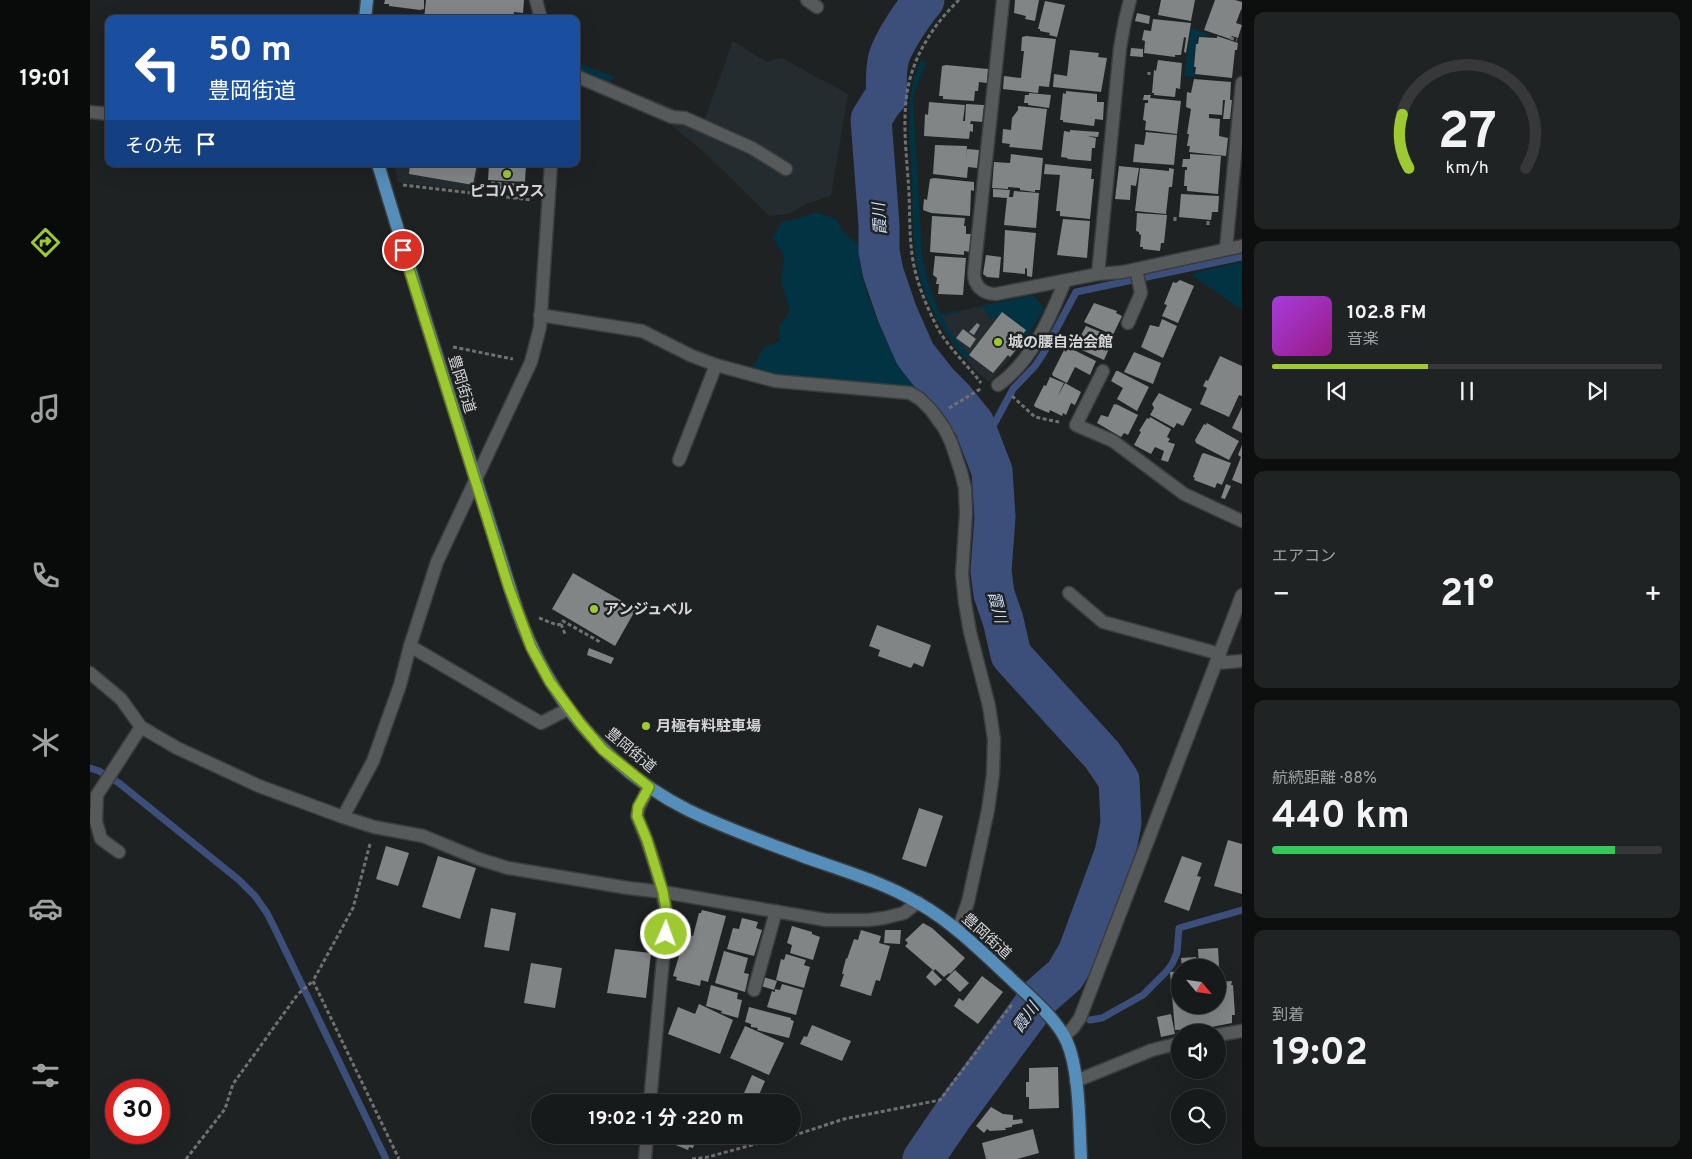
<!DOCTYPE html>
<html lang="ja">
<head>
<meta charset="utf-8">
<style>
	:root { --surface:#171a1a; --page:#202323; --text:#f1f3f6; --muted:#9ea1a2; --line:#363839; --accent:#9dca31 }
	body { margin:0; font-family:Overpass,"Noto Sans JP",sans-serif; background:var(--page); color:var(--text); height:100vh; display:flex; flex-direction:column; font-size:19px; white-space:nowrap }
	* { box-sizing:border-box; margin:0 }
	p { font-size:16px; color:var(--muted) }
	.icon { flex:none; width:28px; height:28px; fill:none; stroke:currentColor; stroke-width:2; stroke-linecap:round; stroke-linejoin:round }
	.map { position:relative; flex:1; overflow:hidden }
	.details { display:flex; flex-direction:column; gap:12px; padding:12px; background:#0d0e0e; width:450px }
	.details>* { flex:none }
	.top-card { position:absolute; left:15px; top:15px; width:475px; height:152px; border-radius:10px; box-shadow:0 5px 20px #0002,0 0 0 1px var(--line); background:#1a4fa0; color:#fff; overflow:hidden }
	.needle { width:32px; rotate:119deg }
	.fabs { position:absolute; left:1081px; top:959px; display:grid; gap:10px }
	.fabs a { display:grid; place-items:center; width:55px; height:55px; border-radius:50%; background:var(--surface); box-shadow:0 5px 20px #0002,0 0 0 1px var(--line); font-size:25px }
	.speed { position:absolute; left:15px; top:1079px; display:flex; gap:10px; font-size:25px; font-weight:700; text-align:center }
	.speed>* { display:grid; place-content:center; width:65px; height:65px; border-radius:50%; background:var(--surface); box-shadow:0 5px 20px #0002,0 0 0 1px var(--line); line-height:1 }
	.speed .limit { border:8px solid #d22; background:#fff; color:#111 }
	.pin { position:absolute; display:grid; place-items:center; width:42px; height:42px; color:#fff; margin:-21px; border:2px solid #fff; border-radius:50%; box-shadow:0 1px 5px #0007 }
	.me { position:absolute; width:55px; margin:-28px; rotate:2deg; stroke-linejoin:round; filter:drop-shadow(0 0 4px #0008) }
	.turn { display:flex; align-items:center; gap:18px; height:105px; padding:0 20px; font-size:22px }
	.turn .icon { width:65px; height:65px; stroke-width:2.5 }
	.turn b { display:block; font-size:35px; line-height:42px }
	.then { display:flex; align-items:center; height:48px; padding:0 20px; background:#0003; gap:10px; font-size:19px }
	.big { font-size:38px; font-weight:700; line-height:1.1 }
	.details .widget { flex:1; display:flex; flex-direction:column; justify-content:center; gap:8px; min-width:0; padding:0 18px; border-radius:10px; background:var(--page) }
	.details .dial { align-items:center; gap:0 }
	.dial svg { height:130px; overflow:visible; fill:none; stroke:var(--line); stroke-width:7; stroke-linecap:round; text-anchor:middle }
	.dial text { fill:var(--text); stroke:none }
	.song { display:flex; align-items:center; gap:15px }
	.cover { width:60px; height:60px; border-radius:8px; background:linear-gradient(135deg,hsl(280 70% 55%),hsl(310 70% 35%)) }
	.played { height:5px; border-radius:2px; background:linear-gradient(90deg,var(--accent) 40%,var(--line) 40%) }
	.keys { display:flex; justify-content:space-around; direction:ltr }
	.heat { display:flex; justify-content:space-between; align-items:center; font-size:28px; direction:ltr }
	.charge { height:8px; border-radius:4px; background:linear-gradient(90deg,#34c759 88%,var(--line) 0) }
	.trip { position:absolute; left:441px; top:1094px; width:270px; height:50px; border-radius:25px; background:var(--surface); box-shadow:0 5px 20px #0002,0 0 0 1px var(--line); font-weight:700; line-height:50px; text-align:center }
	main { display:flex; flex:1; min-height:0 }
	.menu { display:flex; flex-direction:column; width:90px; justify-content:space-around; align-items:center; background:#090a0a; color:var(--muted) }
	.menu .icon { width:35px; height:35px }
	.menu .current { color:var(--accent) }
	.menu b { font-size:22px; color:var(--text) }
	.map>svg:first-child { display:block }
</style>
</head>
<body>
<main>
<nav class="menu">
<b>19:01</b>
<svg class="icon current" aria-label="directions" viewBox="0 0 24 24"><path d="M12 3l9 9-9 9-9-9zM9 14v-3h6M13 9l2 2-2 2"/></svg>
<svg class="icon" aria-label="music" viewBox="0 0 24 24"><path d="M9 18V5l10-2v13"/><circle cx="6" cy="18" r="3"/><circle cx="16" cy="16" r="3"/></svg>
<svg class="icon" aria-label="phone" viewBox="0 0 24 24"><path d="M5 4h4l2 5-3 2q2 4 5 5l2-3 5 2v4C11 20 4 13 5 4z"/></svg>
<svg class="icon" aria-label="climate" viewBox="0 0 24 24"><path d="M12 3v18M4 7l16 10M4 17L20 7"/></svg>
<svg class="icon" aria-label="car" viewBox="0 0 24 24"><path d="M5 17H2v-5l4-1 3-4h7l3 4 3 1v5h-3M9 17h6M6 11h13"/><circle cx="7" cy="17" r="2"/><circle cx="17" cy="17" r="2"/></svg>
<svg class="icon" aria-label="filters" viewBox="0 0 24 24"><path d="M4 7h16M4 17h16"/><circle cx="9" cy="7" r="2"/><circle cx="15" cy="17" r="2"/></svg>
</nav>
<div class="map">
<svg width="1152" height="1159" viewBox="0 0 1152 1159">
	<rect width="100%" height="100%" fill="#1f2223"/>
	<g fill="#242c30">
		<polygon points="643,41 677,62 692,58 758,94 741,196 735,197 717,204 698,214 679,216 614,152 580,124 486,83 486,62 525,77 520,82 614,121"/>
		<polygon points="304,164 390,164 384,191 308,182"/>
		<polygon points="943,295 954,309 931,347 899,382 885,370 863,344 845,316"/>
	</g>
	<g fill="#023343">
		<polygon points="1101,28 1117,33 1117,35 1116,37 1109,36 1106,38 1107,43 1105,46 1103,71 1106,75 1106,77 1094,76"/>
		<path d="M831 60 837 63 831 74 823 98 832 254 837 278 850 314 871 310 870 312 852 316 860 332 880 356 876 360C857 337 841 312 832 284 821 249 823 213 822 177 821 151 817 123 820 97 822 84 826 72 831 60Z"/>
		<polygon points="486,62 525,77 519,82 486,70"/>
		<path d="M726 212 746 219 754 233 768 244C770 256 770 270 774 282 784 321 803 358 829 389L694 376 662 368 674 347 690 341 689 326 700 311 691 282 694 256 683 238 691 222 709 218Z"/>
		<polygon points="1152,262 1152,310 1103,276 1103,273"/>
		<polygon points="943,295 954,309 931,347 929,345 935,335 933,333 936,330 912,312 906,319 903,317 900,320 894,307 884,309 886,307"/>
	</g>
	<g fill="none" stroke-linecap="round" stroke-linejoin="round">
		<g stroke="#3b4f7a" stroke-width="7">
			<polyline points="891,440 902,428 923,389 945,366 953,354 986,292 1152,257"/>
			<polyline points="0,768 9,771 29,783 149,880 165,896 177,913 186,931 296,1159"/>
			<polyline points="1000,1020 1012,1018 1053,995 1076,972 1082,964 1087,953 1089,928 1152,910"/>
		</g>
		<path stroke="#3b4f7a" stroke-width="41" d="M833 1159 863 1115 950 997 975 975 988 953 1025 853 1031 823 1029 780 1012 755 921 655 913 620 904 594 901 571 905 517 902 471 884 424 863 398 847 382 825 354 807 313 793 272 789 251V225L781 119 791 103 797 96C796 84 796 72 798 61 801 45 823 13 834 0"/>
	</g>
	<g fill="#818585">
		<polygon points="295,0 334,0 334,9 330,10 299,6 299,4 294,4"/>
		<polygon points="336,0 434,0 433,13 424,12 423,19 334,19"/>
		<polygon points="925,0 949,0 945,21 935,19 936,16 924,13"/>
		<polygon points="1071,0 1105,0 1101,21 1068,15"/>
		<polygon points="1125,0 1145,0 1152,2 1152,7 1146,23 1152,25 1148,38 1142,36 1140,39 1114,30"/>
		<polygon points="955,1 975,5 967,37 959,35 960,33 950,31 950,29 948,29"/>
		<polygon points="1047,13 1060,16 1059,24 1045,21"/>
		<polygon points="1063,19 1101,23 1096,53 1094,52 1096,38 1094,37 1091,55 1085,55 1085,57 1054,53 1055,41 1052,40 1054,30 1061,31"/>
		<polygon points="936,36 966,39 959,87 949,86 948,93 913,89 914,76 931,78 934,51 931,51 932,37"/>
		<polygon points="1127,36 1148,43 1147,50 1145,50 1142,78 1105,74 1106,67 1104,67 1106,44 1108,44 1109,37 1127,38"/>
		<polygon points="1041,48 1053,49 1053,57 1040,56"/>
		<polygon points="980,50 1009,53 1008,57 1017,58 1011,92 963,87 964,74 977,76"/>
		<polygon points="1068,60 1092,63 1090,89 1086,88 1085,97 1064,95 1064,93 1062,93 1064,70 1066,71"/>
		<polygon points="856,65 898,69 897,83 889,82 888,91 885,91 884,101 853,99 853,96 849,96 852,66"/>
		<polygon points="1104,79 1141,82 1140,100 1142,100 1140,119 1133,119 1135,100 1133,100 1132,115 1119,114 1119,118 1130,119 1129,136 1138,138 1136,156 1099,152 1100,146 1097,146 1099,134 1097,134 1101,109 1096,107 1097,92 1101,93"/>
		<polygon points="976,91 1007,94 1007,102 1014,102 1013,120 1005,119 1004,126 973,122 973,120 970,120 973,93 976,94"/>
		<polygon points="939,93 961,95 959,108 938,105 938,103 934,103 935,95 939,95"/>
		<polygon points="1054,95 1061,95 1060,98 1091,101 1087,134 1055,130 1056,121 1053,120 1055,103 1058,103 1058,100 1053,100"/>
		<polygon points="839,102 875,105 873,121 875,121 876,104 894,105 892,122 881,121 880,124 883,124 883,132 880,131 879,139 834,136 835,114 838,115"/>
		<polygon points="928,106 957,109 952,150 919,147 920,144 912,143 913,129 921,130 922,118 928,110"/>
		<polygon points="980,130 1009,132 1008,137 997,136 1006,138 1005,148 1002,148 1001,161 977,159 978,158 971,157 974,131 980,132"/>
		<polygon points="1056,132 1087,135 1084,165 1043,162 1045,144 1054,145"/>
		<polygon points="845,145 877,146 876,159 877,149 889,150 887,168 878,167 877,178 843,174"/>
		<polygon points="921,154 953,158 950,190 945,190 945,192 930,190 930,188 918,187 918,189 902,188 904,162 920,163"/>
		<polygon points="1100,154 1131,156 1128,194 1097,191 1097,186 1094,186 1095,170 1097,170 1097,167 1092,167 1093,159 1100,159"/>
		<polygon points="320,164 387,164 383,185 319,174"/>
		<polygon points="399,164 436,164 435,182 398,180"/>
		<polygon points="955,164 1002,169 1001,179 1004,179 1000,219 970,216 970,211 966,211 970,175 954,174"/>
		<polygon points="1029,166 1049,168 1046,186 1041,185 1040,200 1025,199"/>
		<polygon points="1050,168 1079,171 1079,168 1084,169 1082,187 1079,187 1076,214 1045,211"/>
		<polygon points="844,178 884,182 884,191 881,190 880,216 841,213 833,210 834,199 837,200 840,179"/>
		<polygon points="406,185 415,186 415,193 405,193"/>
		<polygon points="903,189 920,190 919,197 923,197 924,191 949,193 946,228 914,225 917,198 903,197"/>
		<polygon points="1091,194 1129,196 1128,212 1122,212 1121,220 1089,217"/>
		<polygon points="1047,213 1077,215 1074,243 1071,243 1070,251 1053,249 1053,247 1050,247 1051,235 1049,234 1049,232 1046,231"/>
		<polygon points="842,216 875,218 874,226 876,226 876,234 881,234 880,252 874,251 874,255 840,252"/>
		<polygon points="973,219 1000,221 997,258 967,255"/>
		<polygon points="915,230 946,233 942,277 937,276 937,269 935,268 935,274 913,272"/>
		<polygon points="896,255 911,257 909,278 897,277 893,274"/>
		<polygon points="845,256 876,258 873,295 848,294 849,284 846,284 847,278 843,275"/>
		<polygon points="1090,280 1104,286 1088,323 1072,316 1077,305 1074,304 1083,282 1086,283"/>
		<polygon points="1004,303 1027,311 1026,313 1032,316 1023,335 994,322"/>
		<polygon points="912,312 936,330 927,342 929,346 920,357 918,355 903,373 879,355"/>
		<polygon points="1072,319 1087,326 1073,358 1051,347 1060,325 1069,327"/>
		<polygon points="887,323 890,325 884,335 879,332"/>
		<polygon points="996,326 1020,336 1018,340 1022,342 1014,360 985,347"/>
		<polygon points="873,329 886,339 880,348 866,338"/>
		<polygon points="978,347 1006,361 1000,375 985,367 977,383 963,376 962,374 974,350 976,352"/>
		<polygon points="1044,352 1071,363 1063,384 1034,372"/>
		<polygon points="1130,356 1152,366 1152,396 1149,395 1139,417 1110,404 1117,388 1113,386 1116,380 1118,381"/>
		<polygon points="1026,371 1028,371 1059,387 1047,411 1027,399 1033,388 1021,381"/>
		<polygon points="960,377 974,383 967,397 975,383 991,392 985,405 981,403 976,415 973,413 972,416 960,410 959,413 945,407 944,405 954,385 956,386"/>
		<polygon points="1069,393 1102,409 1093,426 1087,423 1084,428 1060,415 1064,408 1062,404"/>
		<polygon points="1024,404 1026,405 1026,404 1048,415 1038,435 1034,433 1031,437 1007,423 1011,415 1018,417"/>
		<polygon points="1152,407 1152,433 1142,428"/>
		<polygon points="1060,417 1081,429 1077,437 1080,439 1078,442 1085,444 1078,462 1071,460 1074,451 1065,447 1061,454 1044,445 1051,432 1049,431 1057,418 1059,419"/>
		<polygon points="1117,423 1149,441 1139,460 1106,443 1105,440 1114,424 1116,425"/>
		<polygon points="1152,445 1152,484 1142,480 1151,457 1148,455"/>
		<polygon points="1114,453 1141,463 1132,485 1127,483 1125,488 1104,480 1105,478 1103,477 1112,454"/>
		<polygon points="1136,484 1141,486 1135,499 1131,498"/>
		<polygon points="483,573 546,609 525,646 462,609"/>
		<polygon points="787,625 841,645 833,667 824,663 821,668 788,656 790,650 779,646"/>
		<polygon points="499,648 524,658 521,664 497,655"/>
		<polygon points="829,808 853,816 836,867 812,859"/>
		<polygon points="1138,840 1152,844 1152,894 1124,886"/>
		<polygon points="296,846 319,853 308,886 286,879"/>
		<polygon points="348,856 386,868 370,919 332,907"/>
		<polygon points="1092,856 1112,863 1107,876 1111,877 1099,911 1074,902"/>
		<polygon points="401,908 426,913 419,951 394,947"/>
		<polygon points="612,910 636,916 618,982 611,980 610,986 586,980 587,977 583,976 589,956 584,955 588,943 591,943 594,933 603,936 609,913 611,913"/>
		<polygon points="652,918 668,922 666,928 672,930 664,956 637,949 643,928 649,929"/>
		<polygon points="833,923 842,928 875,958 860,974 859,973 854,977 845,969 844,971 815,946 818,943 815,940"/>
		<polygon points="702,926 722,932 722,934 730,937 723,960 700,953 702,945 697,943"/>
		<polygon points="771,930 791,936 789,943 800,946 790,981 786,980 781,996 750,986 754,974 752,974 756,958 757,959 764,939 768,940"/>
		<polygon points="795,930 811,930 810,944 794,943"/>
		<polygon points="1128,948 1130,982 1142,981 1141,985 1143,985 1145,1015 1142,1015 1142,1023 1111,1029 1085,1030 1080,972 1090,971 1090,1005 1128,1005 1128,985 1130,985 1130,983 1128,983 1128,968 1109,968 1108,949"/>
		<polygon points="525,949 561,953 556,998 517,993"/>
		<polygon points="634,951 658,958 654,973 659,974 655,992 625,983"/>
		<polygon points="696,954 716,960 714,965 720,967 714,988 686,980 691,959 694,960"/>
		<polygon points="1106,957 1108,968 1092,968 1091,958"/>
		<polygon points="441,963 472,968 465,1008 434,1003"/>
		<polygon points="842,970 852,980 845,986 836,977"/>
		<polygon points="865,970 879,983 870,992 856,979"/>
		<polygon points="892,976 913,992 888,1024 864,1006 869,998 873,1001"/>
		<polygon points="673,977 687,981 684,990 671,986"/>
		<polygon points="692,984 713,990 706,1015 677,1007 682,991 685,992 685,989 690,990"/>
		<polygon points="621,985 648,993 647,999 652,1000 648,1018 631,1013 632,1011 616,1006"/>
		<polygon points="609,1004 643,1020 630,1054 578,1034 588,1007 605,1014"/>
		<polygon points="659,1007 701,1018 701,1020 704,1021 699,1038 667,1030 668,1028 661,1027 661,1024 655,1022"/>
		<polygon points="1081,1014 1085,1034 1071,1037 1067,1017"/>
		<polygon points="722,1025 761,1041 752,1061 710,1044 714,1036 717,1037"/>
		<polygon points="655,1026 694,1043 679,1075 640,1058"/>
		<polygon points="968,1067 969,1108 939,1109 939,1097 936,1097 936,1082 939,1082 939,1068"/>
		<polygon points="662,1075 675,1081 666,1102 658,1102 651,1100"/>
		<polygon points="901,1107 913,1114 923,1115 923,1120 932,1119 933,1123 922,1125 922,1127 915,1128 916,1130 900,1131 897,1129 894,1133 886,1126"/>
		<polygon points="943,1129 949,1153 927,1159 896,1159 892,1143"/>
		<polygon points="578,1135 608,1135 603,1148 599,1147 598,1150 576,1141"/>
	</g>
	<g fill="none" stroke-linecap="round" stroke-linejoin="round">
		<g stroke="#3a3c3d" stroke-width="15">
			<g id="minor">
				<polyline points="446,0 451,19"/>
				<polyline points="717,0 727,7"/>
				<path d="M913 0 884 273C884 286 893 294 906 294L1008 274 1033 272 1152 246"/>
				<polyline points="486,76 582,117 595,118 662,148 696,169"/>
				<polyline points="0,112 19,114"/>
				<polyline points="1136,249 1152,83"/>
				<polyline points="1008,274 1030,48 1035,20 1040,0"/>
				<polyline points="450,315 552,331 602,356 626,365 685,381 820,393 830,399 841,410 854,428 861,442 871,472 875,488 876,513 872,574 875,603 880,632 899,706 904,739 903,774 898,810 878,902 868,930"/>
				<polyline points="1038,323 1051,293 1046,269"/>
				<polyline points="1013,371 986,425 1023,441 1094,494 1152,521"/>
				<path d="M908 385C942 361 960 318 975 281"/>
				<polyline points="589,460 626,365"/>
				<polyline points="979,593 1013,622 1130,654"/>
				<polyline points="320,646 451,723 478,709"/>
				<polyline points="1126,663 1152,661"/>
				<polyline points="0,673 31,699 51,727 87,748 169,786 253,817 284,827 333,836 389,859 418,868 538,888 573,892 736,920 778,920 794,918 814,913 828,902"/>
				<path d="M559 787 549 807 547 816C561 848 571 881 577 915L560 1102"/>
				<polyline points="253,817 283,761 310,685 320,646 347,562 441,362 450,327 461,164"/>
				<polyline points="29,852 11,839 6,821 7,795 51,727"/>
				<polyline points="664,990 686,911"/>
				<polyline points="1128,1035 1152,1031"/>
				<polyline points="974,1036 983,1028 990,1018 1152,595"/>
				<polyline points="986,1081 1062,1050 1090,1043"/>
				<polyline points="555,1159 557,1135"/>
			</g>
		</g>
		<g stroke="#3a3c3d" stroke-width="15">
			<g id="major">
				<polyline points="275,19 277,0"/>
				<path d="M288 164 334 315 427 610C457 696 516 769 598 810 635 828 674 842 712 856 751 870 794 882 830 904 863 923 890 950 918 976 937 995 966 1017 977 1042 990 1072 989 1125 991 1159"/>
			</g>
		</g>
		<g stroke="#6f7172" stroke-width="3" stroke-dasharray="4 2.5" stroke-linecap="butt">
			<path d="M869 0C849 19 832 43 823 69 809 108 817 153 819 194 820 218 819 242 824 266 828 285 836 305 845 323 856 346 876 363 891 383"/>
			<polyline points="1151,8 1152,8"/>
			<polyline points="1140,38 1147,40"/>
			<polyline points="1059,75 1059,72"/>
			<polyline points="401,183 428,185 427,199"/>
			<polyline points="313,185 441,200"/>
			<polyline points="1085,221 1085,216"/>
			<polyline points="1118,225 1118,221"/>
			<polyline points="363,347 423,359"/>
			<polyline points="922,396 945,417 969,422"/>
			<polyline points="859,408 892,388"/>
			<polyline points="449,618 467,625 471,624 473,621 510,642"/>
			<polyline points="471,624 475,634"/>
			<polyline points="280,844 263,908 223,981 309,1159"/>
			<polyline points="96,1159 135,1109 143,1084 208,994 223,981"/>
			<polyline points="602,1159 618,1157 680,1140 699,1137 754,1119 850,1100 923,1003"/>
		</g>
		<use href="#minor" stroke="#575a5b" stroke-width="12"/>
		<use href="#major" stroke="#558ebb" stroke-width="12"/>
	</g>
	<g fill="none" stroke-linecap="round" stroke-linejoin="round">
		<g stroke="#668320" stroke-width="12">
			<polyline id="route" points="313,250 419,588 441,647 460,682 490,723 513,750 559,787 548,807 547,816 557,840 573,892 577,915 576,934"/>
		</g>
		<use href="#route" stroke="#9dca31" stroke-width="9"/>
	</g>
	<g fill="#9dca31" stroke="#1f2223" stroke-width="2">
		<circle cx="417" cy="174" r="5"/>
		<circle cx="908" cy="342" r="5"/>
		<circle cx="504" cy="609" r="5"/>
		<circle cx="556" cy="726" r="5"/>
	</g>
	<g text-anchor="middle" stroke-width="5" stroke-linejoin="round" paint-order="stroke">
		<g font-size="15" font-weight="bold" fill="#d5d6d7" stroke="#1f2223" text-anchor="start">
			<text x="417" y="196" text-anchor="middle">ピコハウス</text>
			<text x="918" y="347">城の腰自治会館</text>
			<text x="514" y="614">アンジュベル</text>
			<text x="566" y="731">月極有料駐車場</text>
		</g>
		<g font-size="15" fill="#d5d6d7" stroke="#1f2223">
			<text transform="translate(372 384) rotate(73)" y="5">豊岡街道</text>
			<text transform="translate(541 750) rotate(40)" y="5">豊岡街道</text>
			<text transform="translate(897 936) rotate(42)" y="5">豊岡街道</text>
		</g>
		<g font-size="16" font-style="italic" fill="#ccdaf7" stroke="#1f2223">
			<text transform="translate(789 219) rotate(-94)" y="6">霞川</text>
			<text transform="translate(908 607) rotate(76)" y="6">霞川</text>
			<text transform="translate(935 1017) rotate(-54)" y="6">霞川</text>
		</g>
	</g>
</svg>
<div class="fabs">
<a><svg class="needle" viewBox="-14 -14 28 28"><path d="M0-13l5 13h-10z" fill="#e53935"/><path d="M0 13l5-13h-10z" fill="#9ea1a2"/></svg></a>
<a><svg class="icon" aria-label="sound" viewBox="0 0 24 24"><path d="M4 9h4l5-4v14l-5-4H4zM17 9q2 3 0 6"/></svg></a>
<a><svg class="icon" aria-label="search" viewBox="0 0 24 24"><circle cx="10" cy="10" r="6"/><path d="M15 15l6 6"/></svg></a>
</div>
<div class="speed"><div class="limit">30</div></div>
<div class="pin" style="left:313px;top:250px;background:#d93025"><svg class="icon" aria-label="arrive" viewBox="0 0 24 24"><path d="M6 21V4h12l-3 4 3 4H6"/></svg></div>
<svg class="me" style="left:576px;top:934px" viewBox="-20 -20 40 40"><circle r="17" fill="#9dca31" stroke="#fff" stroke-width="3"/><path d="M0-11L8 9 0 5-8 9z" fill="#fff"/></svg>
<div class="trip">19:02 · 1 分 · 220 m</div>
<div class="top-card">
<div class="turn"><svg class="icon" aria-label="left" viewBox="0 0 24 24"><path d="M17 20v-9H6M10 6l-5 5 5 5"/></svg><div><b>50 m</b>豊岡街道</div></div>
<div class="then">その先<svg class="icon" aria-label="arrive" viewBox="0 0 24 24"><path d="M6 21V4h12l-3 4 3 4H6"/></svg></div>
</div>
</div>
<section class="details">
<div class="widget dial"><svg viewBox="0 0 100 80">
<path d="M14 69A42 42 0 1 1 86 69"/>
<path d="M14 69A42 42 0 0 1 10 36" stroke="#9dca31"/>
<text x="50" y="56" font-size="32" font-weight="700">27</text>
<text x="50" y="72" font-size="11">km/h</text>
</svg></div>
<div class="widget">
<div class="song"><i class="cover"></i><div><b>102.8 FM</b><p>音楽</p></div></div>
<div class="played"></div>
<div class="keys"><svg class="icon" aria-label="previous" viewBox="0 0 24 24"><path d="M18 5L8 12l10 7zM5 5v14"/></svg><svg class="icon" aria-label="pause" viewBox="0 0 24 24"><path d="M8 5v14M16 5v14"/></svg><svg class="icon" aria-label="next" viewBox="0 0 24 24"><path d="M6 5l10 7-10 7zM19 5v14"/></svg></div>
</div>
<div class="widget"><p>エアコン</p>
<div class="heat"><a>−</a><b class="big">21°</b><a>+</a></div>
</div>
<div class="widget"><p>航続距離 · 88%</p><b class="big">440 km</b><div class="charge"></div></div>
<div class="widget"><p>到着</p><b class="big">19:02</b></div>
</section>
</main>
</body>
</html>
